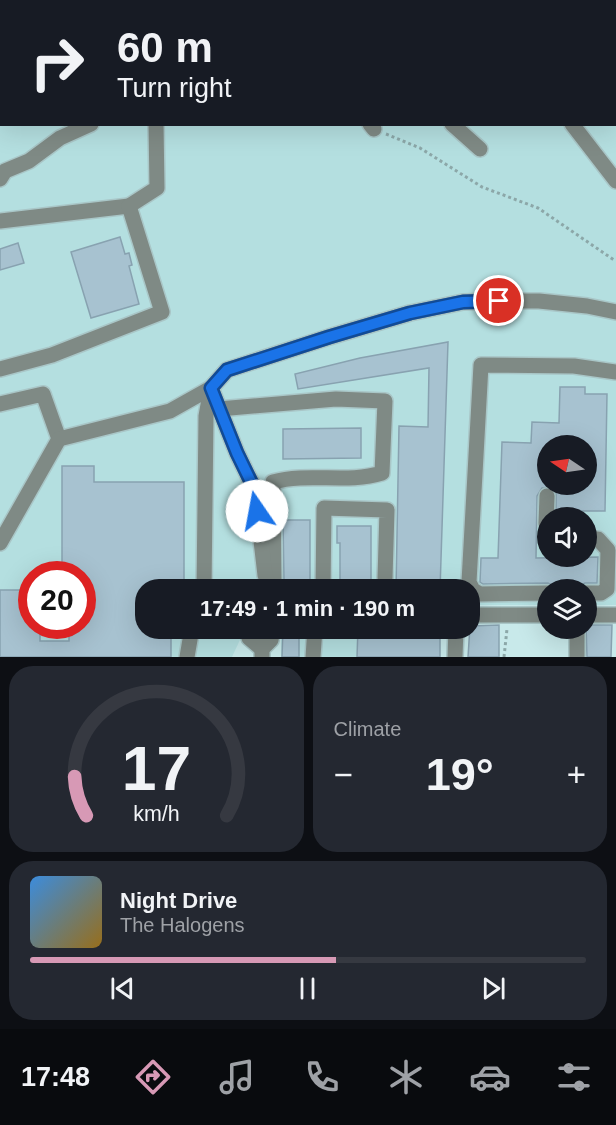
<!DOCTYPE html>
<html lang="en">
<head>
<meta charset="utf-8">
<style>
	:root { --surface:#171b24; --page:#242831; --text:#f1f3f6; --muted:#9ea1a6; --line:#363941; --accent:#d799b5 }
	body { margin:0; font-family:Arial,sans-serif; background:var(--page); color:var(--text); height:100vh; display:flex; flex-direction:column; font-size:22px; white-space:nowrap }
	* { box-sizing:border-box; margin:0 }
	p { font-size:20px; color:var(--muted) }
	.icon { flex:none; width:33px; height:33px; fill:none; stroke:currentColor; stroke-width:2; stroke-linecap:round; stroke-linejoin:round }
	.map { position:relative; height:657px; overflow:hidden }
	.details { display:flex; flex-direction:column; gap:9px; padding:9px; background:#0d0f14; flex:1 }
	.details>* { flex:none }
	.top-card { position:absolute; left:0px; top:0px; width:616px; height:126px; box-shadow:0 6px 24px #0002; background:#171b24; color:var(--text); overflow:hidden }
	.needle { width:39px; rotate:283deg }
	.fabs { position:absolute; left:537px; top:435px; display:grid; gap:12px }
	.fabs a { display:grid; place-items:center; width:60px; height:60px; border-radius:50%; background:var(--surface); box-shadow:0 6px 24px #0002; font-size:30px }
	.speed { position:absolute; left:18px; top:561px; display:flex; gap:12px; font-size:30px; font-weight:700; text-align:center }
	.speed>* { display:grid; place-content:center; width:78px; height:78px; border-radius:50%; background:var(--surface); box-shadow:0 6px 24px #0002; line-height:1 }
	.speed .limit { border:9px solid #d22; background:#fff; color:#111 }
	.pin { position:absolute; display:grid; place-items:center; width:51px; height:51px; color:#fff; margin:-26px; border:3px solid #fff; border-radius:50%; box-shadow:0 2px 6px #0007 }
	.me { position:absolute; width:66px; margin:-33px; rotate:348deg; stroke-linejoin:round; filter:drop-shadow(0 0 4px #0008) }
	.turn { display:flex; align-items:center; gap:21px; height:126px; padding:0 18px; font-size:27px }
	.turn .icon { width:78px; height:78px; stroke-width:2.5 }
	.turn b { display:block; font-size:42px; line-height:51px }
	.big { font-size:45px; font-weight:700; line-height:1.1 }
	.details .tile { flex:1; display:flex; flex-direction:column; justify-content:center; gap:9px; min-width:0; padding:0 21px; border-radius:24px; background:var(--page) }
	.details .dial { align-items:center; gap:0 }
	.dial svg { height:156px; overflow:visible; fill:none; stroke:var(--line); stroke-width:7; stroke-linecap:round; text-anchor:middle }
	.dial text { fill:var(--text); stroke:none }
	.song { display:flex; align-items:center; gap:18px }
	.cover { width:72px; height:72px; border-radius:9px; background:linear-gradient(135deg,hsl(210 70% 55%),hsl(40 70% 35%)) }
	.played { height:6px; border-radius:3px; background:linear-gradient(90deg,var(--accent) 55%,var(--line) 55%) }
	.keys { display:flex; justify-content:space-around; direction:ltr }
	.heat { display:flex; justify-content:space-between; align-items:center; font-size:33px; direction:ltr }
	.details .tiles { flex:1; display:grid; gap:9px; grid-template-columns:1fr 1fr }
	.tile:last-child { grid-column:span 2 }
	.trip { position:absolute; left:135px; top:579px; width:345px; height:60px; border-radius:24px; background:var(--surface); box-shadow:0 6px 24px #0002; font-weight:700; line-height:60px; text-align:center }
	.menu { display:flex; height:96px; justify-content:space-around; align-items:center; background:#090b0e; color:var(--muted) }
	.menu .icon { width:42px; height:42px }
	.menu .on { color:var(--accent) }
	.menu b { font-size:27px; color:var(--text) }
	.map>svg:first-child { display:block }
</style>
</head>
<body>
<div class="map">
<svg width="616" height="657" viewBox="0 0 616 657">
	<rect width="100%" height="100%" fill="#c8e9ea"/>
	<g fill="#b4dfe0" fill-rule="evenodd">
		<path d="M0 0H616V605H587L586 590H548L547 605H470V590H146V628L245 629 232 657H0ZM2 2H615V124H2ZM548 446H586V484H548ZM548 518H586V556H548ZM32 574H82V626H32Z"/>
		<polygon points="281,629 439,629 438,657 281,657"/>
	</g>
	<g fill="#a7c2d0" stroke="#88a2b0" stroke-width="1.5" fill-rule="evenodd">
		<polygon points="120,237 125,254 129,253 132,265 129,266 139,304 91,318 71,252"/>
		<polygon points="18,243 24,263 0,270 0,249"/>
		<polygon points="448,342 440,590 396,590 399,426 428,427 429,368 298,389 295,374 360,358"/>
		<path d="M560 387H585V394H607L605 511H581V517L556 516V492L552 488H542L537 496 536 558 598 557 597 583H585L578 587 556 588 548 583 483 584 480 582 481 558H498L502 442 531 443 532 422 559 423ZM548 446H586V484H548Z"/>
		<polygon points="361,428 361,458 283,459 283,429"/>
		<polygon points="62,466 94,466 94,482 184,482 184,590 146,590 146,628 171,628 171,657 0,657 0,590 32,590 32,626 40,626 40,641 69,641 69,626 82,626 82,574 62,574"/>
		<polygon points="283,520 310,520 310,590 281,590 284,581"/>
		<polygon points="337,526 371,526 371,590 340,590 340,543 337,543"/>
		<polygon points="499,625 499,657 468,657 470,626"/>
		<polygon points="586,625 612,625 611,657 587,657"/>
		<polygon points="283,628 299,628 299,657 282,657"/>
		<polygon points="358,628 440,628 440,657 357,657"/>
	</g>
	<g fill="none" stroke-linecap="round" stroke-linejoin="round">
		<g stroke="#a9c6c7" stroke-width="18">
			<g id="minor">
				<polyline points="497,0 497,2"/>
				<polyline points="601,2 601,0"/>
				<polyline points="0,53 2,53"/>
				<polyline points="370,124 374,129"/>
				<polyline points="452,124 480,149"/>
				<polyline points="572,124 616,181"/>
				<polyline points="0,179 5,171 29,161 60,138 91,124"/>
				<polyline points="0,221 129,206"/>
				<polyline points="0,369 52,355 162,312 129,206 157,188 156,124"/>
				<polyline points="0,404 43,394 59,439"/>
				<path d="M219 409 336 399 385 401 382 473C347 484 309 472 273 482L274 581"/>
				<polyline points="547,496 546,523 548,528"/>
				<polyline points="586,539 598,539 608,550 607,589 601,593 586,593"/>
				<polyline points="0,543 59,439 170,411 211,388 237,453 255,490 265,575 271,590"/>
				<polyline points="204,590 206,416 211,388 227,370 329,337 410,313 463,302 499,301 539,301 587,306 616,312"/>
				<polyline points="323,590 324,508 387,510 385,578"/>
				<polyline points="548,593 480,594 473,590 469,582 481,365 574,366 616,372"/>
				<polyline points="470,615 548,615"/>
				<polyline points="586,615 616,615"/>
				<polyline points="247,628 249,638 262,649"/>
				<polyline points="187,657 192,628"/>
				<polyline points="262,657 262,649 271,640 273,628"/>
				<polyline points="313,657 315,628"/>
				<polyline points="455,657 456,628"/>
				<polyline points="577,657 577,628"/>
			</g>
		</g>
		<g stroke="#8ca7a8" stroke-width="3" stroke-dasharray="3 3" stroke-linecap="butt">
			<polyline points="386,134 420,148 482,187 538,208 614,260"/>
			<polyline points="504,657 507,629"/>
		</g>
		<use href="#minor" stroke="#7f8a85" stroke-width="15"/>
	</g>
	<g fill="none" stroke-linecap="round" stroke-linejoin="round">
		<g stroke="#114b97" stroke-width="15">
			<polyline id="route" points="257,511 255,490 237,453 211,388 227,370 329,337 410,313 463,302 499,301"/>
		</g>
		<use href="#route" stroke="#1a73e8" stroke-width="10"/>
	</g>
</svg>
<div class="fabs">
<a><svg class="needle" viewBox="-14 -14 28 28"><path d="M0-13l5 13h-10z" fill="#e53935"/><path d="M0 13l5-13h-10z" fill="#9ea1a6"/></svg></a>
<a><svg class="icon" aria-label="sound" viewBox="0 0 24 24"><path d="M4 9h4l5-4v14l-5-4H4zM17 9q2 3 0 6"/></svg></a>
<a><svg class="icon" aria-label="layers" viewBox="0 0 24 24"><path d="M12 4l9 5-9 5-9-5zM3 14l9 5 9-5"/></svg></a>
</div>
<div class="speed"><div class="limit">20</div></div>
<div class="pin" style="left:499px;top:301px;background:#d93025"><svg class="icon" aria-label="arrive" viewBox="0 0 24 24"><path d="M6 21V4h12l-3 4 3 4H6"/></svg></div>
<svg class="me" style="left:257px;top:511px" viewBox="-20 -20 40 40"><circle r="19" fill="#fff"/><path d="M0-13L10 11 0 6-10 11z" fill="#1a73e8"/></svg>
<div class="trip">17:49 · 1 min · 190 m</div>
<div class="top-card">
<div class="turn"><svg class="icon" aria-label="right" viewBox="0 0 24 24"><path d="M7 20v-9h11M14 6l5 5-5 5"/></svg><div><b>60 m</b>Turn right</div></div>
</div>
</div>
<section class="details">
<div class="tiles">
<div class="tile dial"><svg viewBox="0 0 100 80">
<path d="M14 69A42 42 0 1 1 86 69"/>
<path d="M14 69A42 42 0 0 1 8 49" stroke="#d799b5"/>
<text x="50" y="56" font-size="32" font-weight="700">17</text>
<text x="50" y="72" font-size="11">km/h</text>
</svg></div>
<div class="tile"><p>Climate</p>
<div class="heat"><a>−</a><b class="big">19°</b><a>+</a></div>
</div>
<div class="tile">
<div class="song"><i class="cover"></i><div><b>Night Drive</b><p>The Halogens</p></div></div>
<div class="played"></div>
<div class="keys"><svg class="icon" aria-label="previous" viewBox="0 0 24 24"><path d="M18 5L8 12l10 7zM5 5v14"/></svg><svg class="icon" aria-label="pause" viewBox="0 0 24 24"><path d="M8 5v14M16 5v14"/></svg><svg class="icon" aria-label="next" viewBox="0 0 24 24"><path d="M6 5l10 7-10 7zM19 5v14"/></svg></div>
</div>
</div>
</section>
<nav class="menu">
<b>17:48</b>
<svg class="icon on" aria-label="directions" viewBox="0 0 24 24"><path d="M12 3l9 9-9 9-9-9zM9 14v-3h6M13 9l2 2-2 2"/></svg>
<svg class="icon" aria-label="music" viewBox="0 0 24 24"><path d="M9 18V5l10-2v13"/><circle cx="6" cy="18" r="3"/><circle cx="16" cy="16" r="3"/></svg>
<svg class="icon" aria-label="phone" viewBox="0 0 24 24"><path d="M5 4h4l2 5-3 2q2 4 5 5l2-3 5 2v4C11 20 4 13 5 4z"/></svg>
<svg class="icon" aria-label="climate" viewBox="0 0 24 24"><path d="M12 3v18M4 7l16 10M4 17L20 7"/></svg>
<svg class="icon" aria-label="car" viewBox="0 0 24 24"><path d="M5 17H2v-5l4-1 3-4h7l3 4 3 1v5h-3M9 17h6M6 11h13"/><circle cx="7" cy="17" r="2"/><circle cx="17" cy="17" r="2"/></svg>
<svg class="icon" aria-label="filters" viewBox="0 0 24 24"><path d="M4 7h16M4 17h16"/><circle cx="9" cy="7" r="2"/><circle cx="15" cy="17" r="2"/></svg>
</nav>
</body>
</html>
